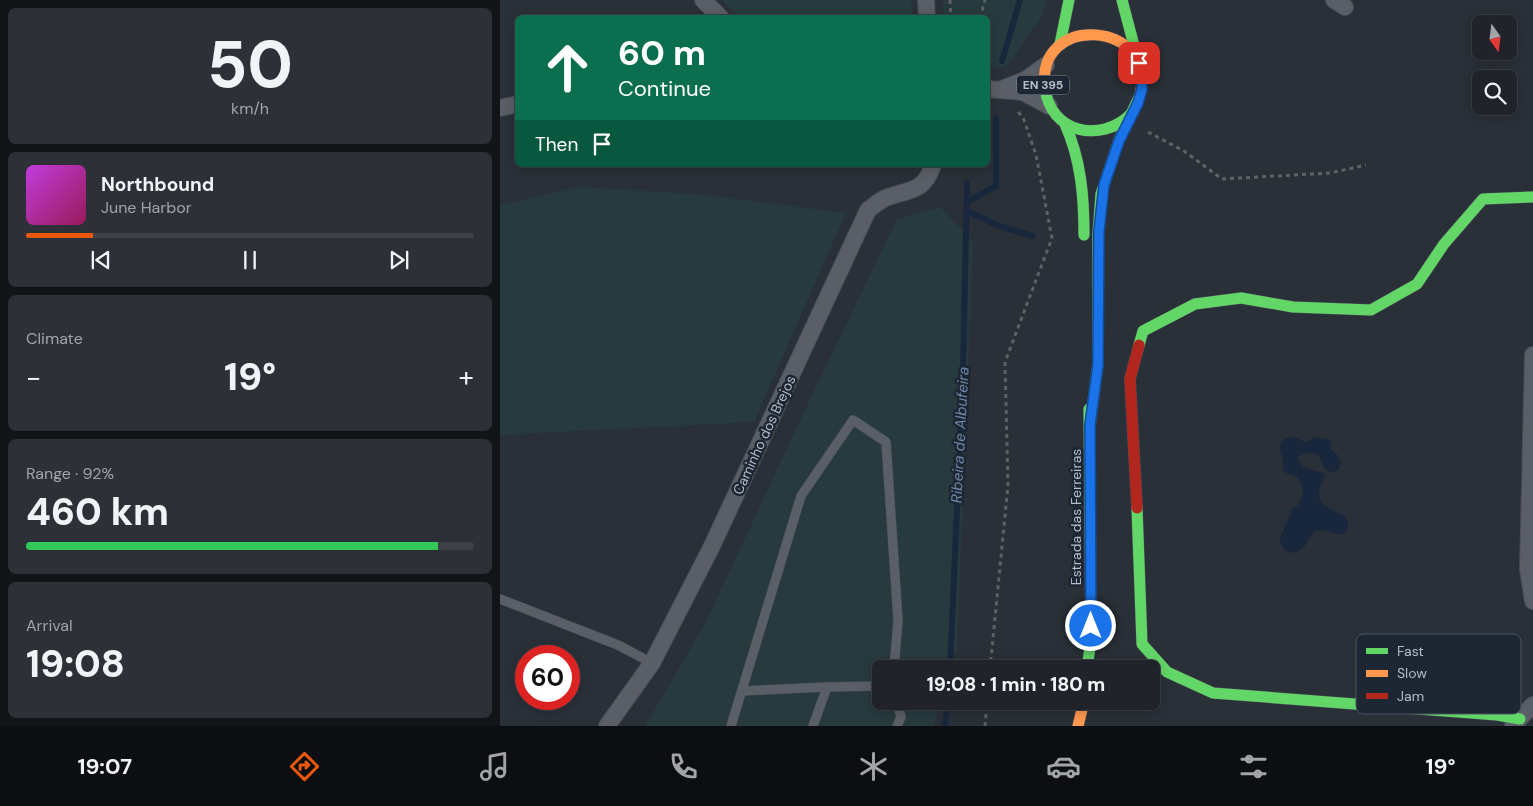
<!DOCTYPE html>
<html lang="en">
<head>
<meta charset="utf-8">
<style>
	:root { --surface:#20242a; --page:#2d3036; --text:#f1f3f6; --muted:#a2a4a8; --line:#3d4147; --accent:#ea580c }
	body { margin:0; font-family:"DM Sans",sans-serif; background:var(--page); color:var(--text); height:100vh; display:flex; flex-direction:column; font-size:19px; white-space:nowrap }
	* { box-sizing:border-box; margin:0 }
	p { font-size:16px; color:var(--muted) }
	.icon { flex:none; width:28px; height:28px; fill:none; stroke:currentColor; stroke-width:2; stroke-linecap:round; stroke-linejoin:round }
	.map { position:relative; flex:1; overflow:hidden }
	.panel { display:flex; flex-direction:column; gap:8px; padding:8px; background:#121417; width:500px }
	.panel>* { flex:none }
	.guide { position:absolute; left:15px; top:15px; width:475px; height:152px; border-radius:8px; box-shadow:0 2px 12px #0003,0 0 0 1px var(--line); background:#0b6e4f; color:#fff; overflow:hidden }
	.needle { width:32px; rotate:166deg }
	.tools { position:absolute; left:972px; top:15px; display:grid; gap:10px }
	.tools a { display:grid; place-items:center; width:45px; height:45px; border-radius:8px; background:var(--surface); box-shadow:0 2px 12px #0003,0 0 0 1px var(--line); font-size:25px }
	.speed { position:absolute; left:15px; top:645px; display:flex; gap:10px; font-size:25px; font-weight:700; text-align:center }
	.speed>* { display:grid; place-content:center; width:65px; height:65px; border-radius:50%; background:var(--surface); box-shadow:0 2px 12px #0003,0 0 0 1px var(--line); line-height:1 }
	.speed .limit { border:8px solid #d22; background:#fff; color:#111 }
	.pin { position:absolute; display:grid; place-items:center; width:42px; height:42px; color:#fff; margin:-21px; border-radius:10px; box-shadow:0 2px 8px #0006 }
	.me { position:absolute; width:55px; margin:-28px; rotate:0deg; stroke-linejoin:round; filter:drop-shadow(0 0 4px #0008) }
	.turn { display:flex; align-items:center; gap:18px; height:105px; padding:0 20px; font-size:22px }
	.turn .icon { width:65px; height:65px; stroke-width:2.5 }
	.turn b { display:block; font-size:35px; line-height:42px }
	.then { display:flex; align-items:center; height:48px; padding:0 20px; background:#0003; gap:10px; font-size:19px }
	.big { font-size:38px; font-weight:800; line-height:1.1 }
	.panel .widget { flex:1; display:flex; flex-direction:column; justify-content:center; gap:8px; min-width:0; padding:0 18px; border-radius:8px; background:var(--page) }
	.panel .dial { align-items:center; gap:0 }
	.dial b { font-size:65px; line-height:1 }
	.song { display:flex; align-items:center; gap:15px }
	.cover { width:60px; height:60px; border-radius:8px; background:linear-gradient(135deg,hsl(290 70% 55%),hsl(330 70% 35%)) }
	.played { height:5px; border-radius:2px; background:linear-gradient(90deg,var(--accent) 15%,var(--line) 15%) }
	.keys { display:flex; justify-content:space-around; direction:ltr }
	.heat { display:flex; justify-content:space-between; align-items:center; font-size:28px; direction:ltr }
	.charge { height:8px; border-radius:4px; background:linear-gradient(90deg,#34c759 92%,var(--line) 0) }
	.trip { position:absolute; left:372px; top:660px; width:288px; height:50px; border-radius:8px; background:var(--surface); box-shadow:0 2px 12px #0003,0 0 0 1px var(--line); font-weight:800; line-height:50px; text-align:center }
	.dock { display:flex; height:80px; justify-content:space-around; align-items:center; background:#0d0e11; color:var(--muted) }
	.dock .icon { width:35px; height:35px }
	.dock .on { color:var(--accent) }
	.dock b { font-size:22px; color:var(--text) }
	main { display:flex; flex:1; min-height:0 }
	.map>svg:first-child { display:block }
</style>
</head>
<body>
<main>
<section class="panel">
<div class="widget dial"><b>50</b><p>km/h</p></div>
<div class="widget">
<div class="song"><i class="cover"></i><div><b>Northbound</b><p>June Harbor</p></div></div>
<div class="played"></div>
<div class="keys"><svg class="icon" aria-label="previous" viewBox="0 0 24 24"><path d="M18 5L8 12l10 7zM5 5v14"/></svg><svg class="icon" aria-label="pause" viewBox="0 0 24 24"><path d="M8 5v14M16 5v14"/></svg><svg class="icon" aria-label="next" viewBox="0 0 24 24"><path d="M6 5l10 7-10 7zM19 5v14"/></svg></div>
</div>
<div class="widget"><p>Climate</p>
<div class="heat"><a>−</a><b class="big">19°</b><a>+</a></div>
</div>
<div class="widget"><p>Range · 92%</p><b class="big">460 km</b><div class="charge"></div></div>
<div class="widget"><p>Arrival</p><b class="big">19:08</b></div>
</section>
<div class="map">
<svg width="1033" height="726" viewBox="0 0 1033 726">
	<rect width="100%" height="100%" fill="#2a3038"/>
	<g fill="#273a3e">
		<polygon points="221,0 411,0 412,17 240,17"/>
		<path d="M443 0H546C542 22 535 25 524 41 513 58 512 69 488 69V18L444 17Z"/>
		<polygon points="79,187 196,194 346,213 254,422 0,435 0,205"/>
		<polygon points="440,207 473,241 457,649 450,669 381,669 381,701 441,701 433,726 145,726 205,624 310,399 397,219"/>
	</g>
	<path fill="#19273c" d="M789 437 797 438 806 442 816 437 831 440V449C838 455 844 461 838 470L831 473C821 468 823 463 819 456 811 451 806 452 798 457 800 471 815 469 825 474 825 479 823 480 821 485 812 504 832 510 845 516L849 525 844 534C833 536 827 527 815 531L804 547 795 553 785 551 779 541 793 507 797 506C803 498 806 484 796 477 793 475 788 475 785 472 781 468 784 469 783 464 782 453 774 443 789 437Z"/>
	<g fill="none" stroke-linecap="round" stroke-linejoin="round">
		<g stroke="#19273c" stroke-width="6">
			<polyline points="502,61 520,0"/>
			<polyline points="467,202 496,186 496,118"/>
			<polyline points="467,211 499,226 533,236"/>
			<polyline points="450,669 463,371 467,183"/>
			<polyline points="445,726 448,701"/>
		</g>
		<g stroke="#484c55" stroke-width="10">
			<g id="lane">
				<polyline points="0,599 118,645 152,663"/>
				<polyline points="242,691 327,687"/>
				<polyline points="397,701 401,717 397,726"/>
				<polyline points="231,726 301,496 353,420 386,442 398,620 394,669"/>
				<polyline points="313,726 327,687 381,686"/>
			</g>
		</g>
		<g stroke="#484c55" stroke-width="18">
			<g id="street">
				<polyline points="203,0 221,18"/>
				<polyline points="426,0 427,18"/>
				<polyline points="834,0 845,7"/>
				<polyline points="488,89 523,92 549,106"/>
				<polyline points="502,89 525,80 546,65"/>
				<polyline points="0,108 18,104"/>
				<polyline points="1033,355 1028,569 1033,601"/>
				<polyline points="1013,725 1033,705"/>
				<path d="M107 726 152 663 212 546 368 210C374 206 381 199 388 197 411 189 424 192 433 165"/>
			</g>
		</g>
		<g stroke="#484c55" stroke-width="12">
			<g id="fast">
				<polyline points="622,0 637,57"/>
				<polyline points="560,44 569,0"/>
				<path d="M545 88C550 133 601 144 631 114"/>
				<path d="M565 124C581 160 584 196 584 235"/>
				<polyline points="639,345 643,331 695,304 741,298 793,307 871,310 917,284 944,244 983,199 1033,197"/>
				<polyline points="590,425 598,364 598,233 601,194 619,140 640,95"/>
				<polyline points="637,508 642,644 667,672 713,693 997,715 1020,719"/>
				<polyline points="587,669 591,639 589,409"/>
			</g>
		</g>
		<g stroke="#484c55" stroke-width="12">
			<g id="slow">
				<path d="M545 88C535 12 658 20 640 95"/>
				<polyline points="578,726 584,701"/>
			</g>
		</g>
		<g stroke="#484c55" stroke-width="12">
			<polyline id="jam" points="637,508 630,379 639,345"/>
		</g>
		<g stroke="#5c6268" stroke-width="3" stroke-dasharray="4 4" stroke-linecap="butt">
			<polyline points="450,0 451,18"/>
			<polyline points="480,18 485,0"/>
			<polyline points="648,132 684,151 722,179 830,173 866,165"/>
			<polyline points="490,669 508,485 505,362 552,238 536,155 524,120 518,111"/>
			<polyline points="485,726 487,701"/>
		</g>
		<use href="#lane" stroke="#5a5e66" stroke-width="9"/>
		<use href="#street" stroke="#5a5e66" stroke-width="16"/>
		<use href="#fast" stroke="#63d668" stroke-width="11"/>
		<use href="#slow" stroke="#ff974d" stroke-width="11"/>
		<use href="#jam" stroke="#b3261e" stroke-width="11"/>
	</g>
	<g fill="none" stroke-linecap="round" stroke-linejoin="round">
		<g stroke="#114b97" stroke-width="12">
			<polyline id="route" points="591,626 590,425 598,365 599,231 604,185 619,141 638,103 642,89 642,76 639,63"/>
		</g>
		<use href="#route" stroke="#1a73e8" stroke-width="9"/>
	</g>
	<g text-anchor="middle" stroke-width="5" stroke-linejoin="round" paint-order="stroke">
		<rect fill="#1d2633" stroke="#878f9c" stroke-width="1" x="517" y="75.5" width="52" height="19" rx="4"/>
		<g font-size="12" font-weight="bold" fill="#b4bcc9">
			<text x="543" y="89">EN 395</text>
		</g>
		<g font-size="14" fill="#b4bcc9" stroke="#1d2633">
			<text transform="translate(264 435) rotate(-65)" y="5">Caminho dos Brejos</text>
			<text transform="translate(576 517) rotate(-90)" y="5">Estrada das Ferreiras</text>
		</g>
		<g font-size="15" font-style="italic" fill="#6d86a8" stroke="#1d2633">
			<text transform="translate(460 435) rotate(-87)" y="5">Ribeira de Albufeira</text>
		</g>
	</g>
	<rect x="856" y="634" width="165" height="80" rx="8" fill="#1d2633" stroke="#4a5360" stroke-width="1"/>
	<rect x="866" y="648" width="22" height="6" fill="#63d668"/>
	<rect x="866" y="670" width="22" height="7" fill="#ff974d"/>
	<rect x="866" y="693" width="22" height="6" fill="#b3261e"/>
	<g font-size="14" fill="#b4bcc9">
		<text x="897" y="656">Fast</text>
		<text x="897" y="678">Slow</text>
		<text x="897" y="701">Jam</text>
	</g>
</svg>
<div class="tools">
<a><svg class="needle" viewBox="-14 -14 28 28"><path d="M0-13l5 13h-10z" fill="#e53935"/><path d="M0 13l5-13h-10z" fill="#a2a4a8"/></svg></a>
<a><svg class="icon" aria-label="search" viewBox="0 0 24 24"><circle cx="10" cy="10" r="6"/><path d="M15 15l6 6"/></svg></a>
</div>
<div class="speed"><div class="limit">60</div></div>
<div class="pin" style="left:639px;top:63px;background:#d93025"><svg class="icon" aria-label="arrive" viewBox="0 0 24 24"><path d="M6 21V4h12l-3 4 3 4H6"/></svg></div>
<svg class="me" style="left:591px;top:626px" viewBox="-20 -20 40 40"><circle r="17" fill="#1a73e8" stroke="#fff" stroke-width="3"/><path d="M0-11L8 9 0 5-8 9z" fill="#fff"/></svg>
<div class="trip">19:08 · 1 min · 180 m</div>
<div class="guide">
<div class="turn"><svg class="icon" aria-label="ahead" viewBox="0 0 24 24"><path d="M12 20V5M6 11l6-6 6 6"/></svg><div><b>60 m</b>Continue</div></div>
<div class="then">Then<svg class="icon" aria-label="arrive" viewBox="0 0 24 24"><path d="M6 21V4h12l-3 4 3 4H6"/></svg></div>
</div>
</div>
</main>
<nav class="dock">
<b>19:07</b>
<svg class="icon on" aria-label="directions" viewBox="0 0 24 24"><path d="M12 3l9 9-9 9-9-9zM9 14v-3h6M13 9l2 2-2 2"/></svg>
<svg class="icon" aria-label="music" viewBox="0 0 24 24"><path d="M9 18V5l10-2v13"/><circle cx="6" cy="18" r="3"/><circle cx="16" cy="16" r="3"/></svg>
<svg class="icon" aria-label="phone" viewBox="0 0 24 24"><path d="M5 4h4l2 5-3 2q2 4 5 5l2-3 5 2v4C11 20 4 13 5 4z"/></svg>
<svg class="icon" aria-label="climate" viewBox="0 0 24 24"><path d="M12 3v18M4 7l16 10M4 17L20 7"/></svg>
<svg class="icon" aria-label="car" viewBox="0 0 24 24"><path d="M5 17H2v-5l4-1 3-4h7l3 4 3 1v5h-3M9 17h6M6 11h13"/><circle cx="7" cy="17" r="2"/><circle cx="17" cy="17" r="2"/></svg>
<svg class="icon" aria-label="filters" viewBox="0 0 24 24"><path d="M4 7h16M4 17h16"/><circle cx="9" cy="7" r="2"/><circle cx="15" cy="17" r="2"/></svg>
<b>19°</b>
</nav>
</body>
</html>
